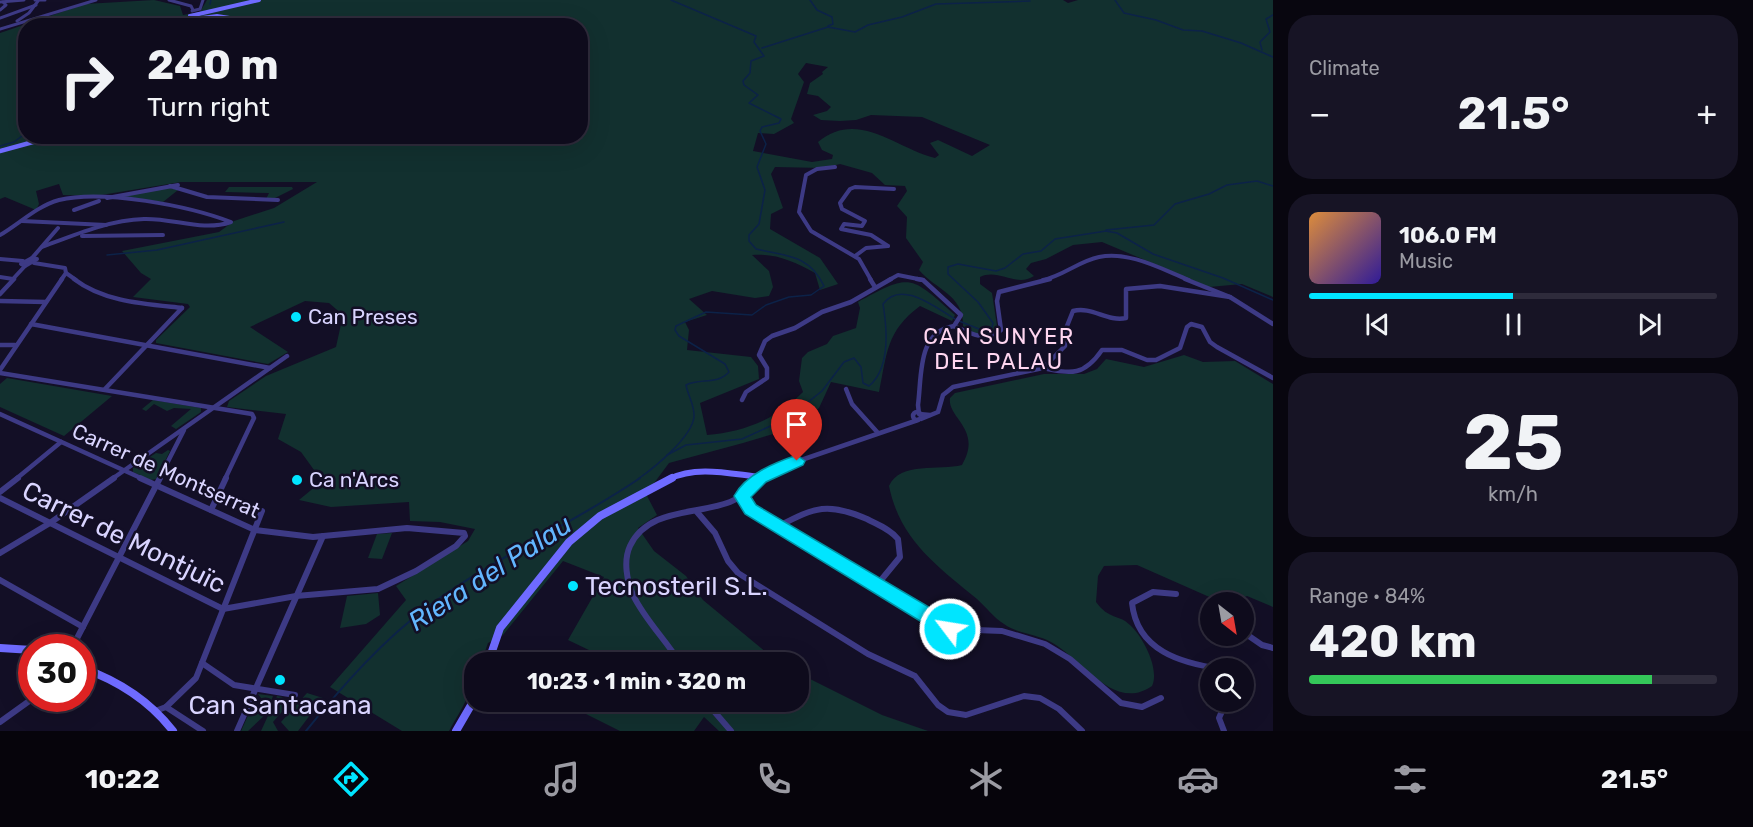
<!DOCTYPE html>
<html lang="en">
<head>
<meta charset="utf-8">
<style>
	:root { --surface:#0e0b1c; --page:#171425; --text:#f1f3f6; --muted:#9b9ba3; --line:#2e2b3b; --accent:#00e5ff }
	body { margin:0; font-family:Rubik,sans-serif; background:var(--page); color:var(--text); height:100vh; display:flex; flex-direction:column; font-size:22px; white-space:nowrap }
	* { box-sizing:border-box; margin:0 }
	p { font-size:20px; color:var(--muted) }
	.icon { flex:none; width:33px; height:33px; fill:none; stroke:currentColor; stroke-width:2; stroke-linecap:round; stroke-linejoin:round }
	.map { position:relative; flex:1; overflow:hidden }
	.side { display:flex; flex-direction:column; gap:15px; padding:15px; background:#08060f; width:480px }
	.side>* { flex:none }
	.banner { position:absolute; left:18px; top:18px; width:570px; height:126px; border-radius:24px; box-shadow:0 6px 24px #0002,0 0 0 2px var(--line); background:#0e0b1c; color:var(--text); overflow:hidden }
	.needle { width:39px; rotate:149deg }
	.controls { position:absolute; left:1200px; top:592px; display:grid; gap:12px }
	.controls a { display:grid; place-items:center; width:54px; height:54px; border-radius:50%; background:var(--surface); box-shadow:0 6px 24px #0002,0 0 0 2px var(--line); font-size:30px }
	.speed { position:absolute; left:18px; top:634px; display:flex; gap:12px; font-size:30px; font-weight:700; text-align:center }
	.speed>* { display:grid; place-content:center; width:78px; height:78px; border-radius:50%; background:var(--surface); box-shadow:0 6px 24px #0002,0 0 0 2px var(--line); line-height:1 }
	.speed .limit { border:9px solid #d22; background:#fff; color:#111 }
	.pin { position:absolute; display:grid; place-items:center; width:51px; height:51px; color:#fff; margin:-62px -26px; border-radius:50% 50% 50% 0; rotate:-45deg; box-shadow:0 0 6px #0007 }
	.pin .icon { rotate:45deg }
	.me { position:absolute; width:66px; margin:-33px; rotate:301deg; stroke-linejoin:round; filter:drop-shadow(0 0 4px #0008) }
	.turn { display:flex; align-items:center; gap:21px; height:126px; padding:0 30px; font-size:27px }
	.turn .icon { width:78px; height:78px; stroke-width:2.5 }
	.turn b { display:block; font-size:42px; line-height:51px }
	.big { font-size:45px; font-weight:700; line-height:1.1 }
	.side .widget { flex:1; display:flex; flex-direction:column; justify-content:center; gap:9px; min-width:0; padding:0 21px; border-radius:24px; background:var(--page) }
	.side .dial { align-items:center; gap:0 }
	.dial b { font-size:78px; line-height:1 }
	.song { display:flex; align-items:center; gap:18px }
	.cover { width:72px; height:72px; border-radius:9px; background:linear-gradient(135deg,hsl(30 70% 55%),hsl(250 70% 35%)) }
	.played { height:6px; border-radius:3px; background:linear-gradient(90deg,var(--accent) 50%,var(--line) 50%) }
	.keys { display:flex; justify-content:space-around; direction:ltr }
	.heat { display:flex; justify-content:space-between; align-items:center; font-size:33px; direction:ltr }
	.charge { height:9px; border-radius:4px; background:linear-gradient(90deg,#34c759 84%,var(--line) 0) }
	.trip { position:absolute; left:464px; top:652px; width:345px; height:60px; border-radius:24px; background:var(--surface); box-shadow:0 6px 24px #0002,0 0 0 2px var(--line); font-weight:700; line-height:60px; text-align:center }
	.dock { display:flex; height:96px; justify-content:space-around; align-items:center; background:#06040b; color:var(--muted) }
	.dock .icon { width:42px; height:42px }
	.dock .active { color:var(--accent) }
	.dock b { font-size:27px; color:var(--text) }
	main { display:flex; flex:1; min-height:0 }
	.map>svg:first-child { display:block }
</style>
</head>
<body>
<main>
<div class="map">
<svg width="1273" height="731" viewBox="0 0 1273 731">
	<rect width="100%" height="100%" fill="#130f26"/>
	<g fill="#12302f" fill-rule="evenodd">
		<path d="M154 0 180 6 183 15 200 12 207 0H1063L1068 3 1078 0H1273V297L1242 284 1209 287 1102 242 1073 245 1046 259 1031 263 1026 269 1034 276C1016 288 999 268 980 277V284L992 293 997 326 993 333 976 334 963 326C964 295 936 290 919 270L923 262 906 238 907 217 897 206 907 191 905 186 885 185 872 173 840 164 824 168 775 167 771 174 783 208 771 214 770 229 820 258 838 284 820 290 815 273C795 262 776 253 752 255L769 271 773 287 769 296 755 298 712 291 689 299 707 315 685 322 689 330 687 350 751 357 758 366 759 379 700 403 707 435C744 432 777 419 803 392L799 381 802 358 808 352 827 344 833 336 856 328 860 308 858 302C911 273 910 275 955 315L952 321 920 306C886 331 887 354 879 392L831 382 819 408 806 418 780 432 743 443 669 463 646 494 657 515 638 528 654 551 686 576 703 600 779 663H616L568 640 604 577 563 561 503 635 488 643 481 663H474C474 692 463 706 449 731H402L330 687 406 600 396 586 468 541 475 529 440 522 410 521 409 502 331 507 299 500 322 481 301 452 278 439 286 414 227 407 229 401 266 376 336 347 343 315 329 303 305 301 250 327 288 352 268 364 156 343V340L190 307 188 304 133 297 151 279 141 273 122 251 219 232 234 221 274 208 317 182H181L95 196 63 195 59 184 36 191 39 204 36 210 5 197 0 199V33L85 4ZM26 26H580V136H26ZM806 63 828 67 822 72 823 74 810 83 807 94 818 96 831 107 827 111 813 115 821 120 840 121 856 120 871 115 922 117 990 145 972 156 938 140 930 143 939 155 935 158C895 148 858 109 818 142L822 150 833 155 832 159 812 162 753 151 758 133 774 134 794 123 791 119 804 82 798 74Z"/>
		<polygon points="229,187 292,187 293,189 275,198 266,199 269,193 225,192"/>
		<polygon points="170,188 178,190 163,202 120,196"/>
		<path d="M1184 355 1203 362 1235 361 1273 384V607L1247 596 1232 603H1223L1137 565 1104 566 1098 576 1096 602C1109 620 1119 614 1130 625 1143 637 1160 669 1152 686 1114 713 1081 658 1051 642 1037 634 1018 634 1004 624 994 618 986 607 977 599 937 566 900 540 889 486 900 461 940 471 962 465 983 429 947 418 950 398L955 393 1044 374H1084L1097 369 1106 359 1144 367Z"/>
		<polygon points="7,378 112,396 64,436 0,407 0,384"/>
		<polygon points="153,400 201,408 201,412 176,429 171,426 191,409 174,408 167,411 154,404 146,411 142,409"/>
		<polygon points="168,450 170,451 156,479 151,480 133,472 133,468 156,453 162,454"/>
		<polygon points="392,533 382,559 368,558 377,534"/>
		<polygon points="378,593 380,615 366,624 340,628 347,596"/>
		<polygon points="798,673 882,715 928,731 719,731 704,717 694,731 620,731 586,714 593,702 798,702"/>
		<polygon points="307,693 323,698 298,731 289,731 281,722"/>
		<polygon points="258,694 273,696 266,714 248,731 241,731 255,700 259,707 264,702"/>
		<polygon points="277,696 282,697 288,705 273,722 278,731 261,731"/>
	</g>
	<g fill="none" stroke-linecap="round" stroke-linejoin="round">
		<g stroke="#0c2248" stroke-width="1.5">
			<polyline points="810,0 817,10 832,17 833,24 828,26"/>
			<polyline points="1115,0 1124,13 1156,20 1183,30 1202,31 1241,43 1273,57"/>
			<polyline points="210,4 211,0"/>
			<polyline points="762,48 828,27 855,32 868,25 902,17 936,4 1030,1"/>
			<polyline points="1262,50 1260,42 1270,32 1266,19 1273,15"/>
			<polyline points="0,146 14,142 26,133"/>
			<polyline points="1106,230 1154,225 1175,204 1209,194 1227,185 1257,181 1273,186"/>
			<polyline points="107,255 157,250 284,222"/>
			<polyline points="959,321 979,329 992,327 993,323 978,302 948,274 948,267 958,264 996,271 1005,268 1023,254 1041,251 1055,239 1106,231 1117,233 1153,254 1223,278 1273,300"/>
			<path d="M667 455 686 445 742 439 788 418 822 391 844 362 854 358 861 367 863 383 869 386C891 368 887 328 883 304 901 279 936 308 955 319"/>
			<path d="M638 479C654 468 692 437 694 417 695 406 688 396 686 385 701 378 717 385 729 372L725 364 679 336 675 330 676 326 706 312 752 315 766 305 789 297 811 295 824 286C809 254 785 256 756 249L749 241V235L759 224 765 190 757 167 766 144 760 131 762 127 779 123 781 119 749 103 758 95 744 85 743 81 750 73 751 61 764 56 754 42 756 36 671 0"/>
		</g>
		<path stroke="#0c2248" stroke-width="2" d="M306 731C343 685 383 640 430 605 497 556 573 524 640 478"/>
		<g stroke="#3d3a85" stroke-width="3">
			<polyline points="35,0 45,0"/>
			<polyline points="169,0 191,6 193,10"/>
			<polyline points="0,2 24,0"/>
			<polyline points="0,10 6,5 3,2"/>
			<polyline points="192,11 200,9 203,0"/>
			<polyline points="0,18 36,5"/>
			<polyline points="17,21 29,13 38,1"/>
			<polyline points="0,29 96,0"/>
		</g>
		<g stroke="#3d3a85" stroke-width="4">
			<polyline points="835,167 817,169 806,175 799,212 811,231 859,259 871,280"/>
			<polyline points="170,186 207,197 278,200"/>
			<polyline points="107,198 178,185"/>
			<polyline points="74,210 99,201"/>
			<polyline points="22,221 106,225"/>
			<path d="M0 235C19 224 37 206 59 200 103 189 189 206 231 222 202 232 174 218 144 219 109 220 74 235 42 247"/>
			<polyline points="82,236 163,235"/>
			<polyline points="888,246 871,235 841,229 844,224 862,226 865,221 842,209 840,203 850,189 855,187 894,189"/>
			<polyline points="855,256 866,248 888,246"/>
			<polyline points="32,258 58,228"/>
			<polygon points="32,258 37,259 25,266 21,264"/>
			<polyline points="0,259 23,261"/>
			<polyline points="34,263 65,268 66,273 76,280"/>
			<polyline points="0,277 13,279"/>
			<polyline points="12,280 25,266"/>
			<polyline points="61,280 66,273"/>
			<polyline points="889,280 898,275 923,280"/>
			<path d="M1043 280C1063 276 1079 261 1099 257 1130 251 1161 269 1189 280"/>
		</g>
		<g stroke="#3d3a85" stroke-width="4.5">
			<path d="M74 279C104 302 145 304 182 308"/>
			<polyline points="870,279 875,287"/>
			<polyline points="917,279 923,280 961,315 954,326"/>
			<polyline points="1185,279 1230,297 1273,324"/>
			<polyline points="0,294 14,279"/>
			<polyline points="0,301 46,302"/>
			<polyline points="31,324 270,368"/>
			<path d="M954 326C969 333 986 343 1001 330L997 301 999 292 1050 279"/>
			<polyline points="0,345 15,345"/>
			<path d="M1043 368C1072 374 1084 376 1102 350H1122L1147 360H1156L1180 348 1187 327 1191 324 1202 327 1210 342 1217 347 1273 378"/>
			<polyline points="0,370 62,279"/>
			<polyline points="0,373 252,414 254,418 225,479"/>
			<polyline points="105,389 182,308"/>
			<polyline points="846,389 852,404 878,433"/>
			<polyline points="742,400 746,392 767,378 767,368 759,355 765,341 772,336 795,328 822,312 851,302 891,279"/>
			<circle cx="917" cy="416" r="4"/>
			<polyline points="0,414 143,479"/>
			<path d="M930 415 919 414 918 405C922 375 917 332 954 326"/>
			<path d="M921 419 938 412 943 395 953 387 1043 368 1065 346V331L1073 311C1092 306 1107 322 1126 318V289L1160 286 1230 297"/>
			<polyline points="16,479 61,442"/>
			<polyline points="112,479 287,356"/>
			<polyline points="159,479 184,430"/>
			<polyline points="761,479 775,469 918,420"/>
		</g>
		<g stroke="#3d3a85" stroke-width="6">
			<polyline points="0,492 18,478"/>
			<polyline points="742,496 751,509 950,629 1002,631 1045,644 1070,659 1121,703 1142,707 1161,698"/>
			<polyline points="0,498 223,609 296,596 378,589 416,571 456,546 465,536 464,533 407,528 313,537 255,530 140,478"/>
			<polyline points="211,510 226,478"/>
			<polyline points="697,512 715,533 728,561 738,573 868,654 915,676 938,705 948,712 966,715 1024,696 1040,698 1059,709 1082,731"/>
			<path d="M779 526C815 507 828 502 867 519 878 525 890 529 898 539L900 557 877 585"/>
			<polyline points="0,553 50,523 114,478"/>
			<polyline points="0,580 83,627"/>
			<path d="M1176 594 1153 592 1132 603C1137 651 1181 663 1221 669"/>
			<polyline points="1245,624 1246,634 1262,645 1273,648"/>
			<polyline points="72,648 160,478"/>
			<polyline points="202,663 234,685 295,695"/>
			<path d="M680 663C666 640 645 620 633 595 627 581 623 561 630 546 648 508 696 515 730 502 743 497 753 487 763 478"/>
			<polyline points="706,702 731,731"/>
			<polyline points="166,707 203,731"/>
			<polyline points="158,710 166,707 196,678 262,511"/>
			<polyline points="0,722 32,699"/>
			<polyline points="237,731 323,536"/>
			<polyline points="1224,731 1219,718 1226,702"/>
		</g>
		<g stroke="#6f6bff" stroke-width="4">
			<polyline points="190,16 259,0"/>
			<polyline points="190,16 194,19 217,16 242,20 245,26"/>
		</g>
		<polyline stroke="#6f6bff" stroke-width="4.5" points="0,151 55,136"/>
		<path stroke="#6f6bff" stroke-width="6" d="M669 479C697 465 731 474 761 477"/>
		<g stroke="#6f6bff" stroke-width="8">
			<polyline points="0,648 32,650"/>
			<polyline points="488,663 500,628 569,542 600,516 672,478"/>
			<path d="M82 668C119 681 149 700 173 731"/>
			<polyline points="456,731 474,700"/>
		</g>
	</g>
	<path fill="#00e5ff" stroke="#0095a6" stroke-width="1.5" d="M797 455 805 461 803 465 766 482 751 497 756 505 956 623 959 629 956 635 950 637 943 635 745 514 734 496C746 474 774 463 797 455Z"/>
	<g fill="#00e5ff" stroke="#130f26" stroke-width="2">
		<circle cx="296" cy="317" r="6"/>
		<circle cx="297" cy="480" r="6"/>
		<circle cx="573" cy="586" r="6"/>
		<circle cx="280" cy="680" r="6"/>
	</g>
	<g text-anchor="middle" stroke-width="5" stroke-linejoin="round" paint-order="stroke">
		<g font-size="21" fill="#d9d4ff" stroke="#130f26" text-anchor="start">
			<text x="308" y="324">Can Preses</text>
			<text x="309" y="487">Ca n'Arcs</text>
		</g>
		<g font-size="21" fill="#d9d4ff" stroke="#130f26">
			<text transform="translate(166 471) rotate(24)" y="7">Carrer de Montserrat</text>
		</g>
		<g font-size="22" letter-spacing="1.5" fill="#ffd6f0" stroke="#130f26">
			<text x="999" y="344">CAN SUNYER<tspan x="999" dy="25">DEL PALAU</tspan></text>
		</g>
		<g font-size="26" fill="#d9d4ff" stroke="#130f26">
			<text transform="translate(124 537) rotate(26)" y="9">Carrer de Montjuïc</text>
		</g>
		<g font-size="26" fill="#d9d4ff" stroke="#130f26" text-anchor="start">
			<text x="585" y="595">Tecnosteril S.L.</text>
			<text x="280" y="714" text-anchor="middle">Can Santacana</text>
		</g>
		<g font-size="27" font-style="italic" fill="#62b6ff" stroke="#130f26">
			<text transform="translate(490 573) rotate(-33)" y="9">Riera del Palau</text>
		</g>
	</g>
</svg>
<div class="controls">
<a><svg class="needle" viewBox="-14 -14 28 28"><path d="M0-13l5 13h-10z" fill="#e53935"/><path d="M0 13l5-13h-10z" fill="#9b9ba3"/></svg></a>
<a><svg class="icon" aria-label="search" viewBox="0 0 24 24"><circle cx="10" cy="10" r="6"/><path d="M15 15l6 6"/></svg></a>
</div>
<div class="speed"><div class="limit">30</div></div>
<div class="pin" style="left:797px;top:461px;background:#d93025"><svg class="icon" aria-label="arrive" viewBox="0 0 24 24"><path d="M6 21V4h12l-3 4 3 4H6"/></svg></div>
<svg class="me" style="left:950px;top:629px" viewBox="-20 -20 40 40"><circle r="17" fill="#00e5ff" stroke="#fff" stroke-width="3"/><path d="M0-11L8 9 0 5-8 9z" fill="#fff"/></svg>
<div class="trip">10:23 · 1 min · 320 m</div>
<div class="banner">
<div class="turn"><svg class="icon" aria-label="right" viewBox="0 0 24 24"><path d="M7 20v-9h11M14 6l5 5-5 5"/></svg><div><b>240 m</b>Turn right</div></div>
</div>
</div>
<section class="side">
<div class="widget"><p>Climate</p>
<div class="heat"><a>−</a><b class="big">21.5°</b><a>+</a></div>
</div>
<div class="widget">
<div class="song"><i class="cover"></i><div><b>106.0 FM</b><p>Music</p></div></div>
<div class="played"></div>
<div class="keys"><svg class="icon" aria-label="previous" viewBox="0 0 24 24"><path d="M18 5L8 12l10 7zM5 5v14"/></svg><svg class="icon" aria-label="pause" viewBox="0 0 24 24"><path d="M8 5v14M16 5v14"/></svg><svg class="icon" aria-label="next" viewBox="0 0 24 24"><path d="M6 5l10 7-10 7zM19 5v14"/></svg></div>
</div>
<div class="widget dial"><b>25</b><p>km/h</p></div>
<div class="widget"><p>Range · 84%</p><b class="big">420 km</b><div class="charge"></div></div>
</section>
</main>
<nav class="dock">
<b>10:22</b>
<svg class="icon active" aria-label="directions" viewBox="0 0 24 24"><path d="M12 3l9 9-9 9-9-9zM9 14v-3h6M13 9l2 2-2 2"/></svg>
<svg class="icon" aria-label="music" viewBox="0 0 24 24"><path d="M9 18V5l10-2v13"/><circle cx="6" cy="18" r="3"/><circle cx="16" cy="16" r="3"/></svg>
<svg class="icon" aria-label="phone" viewBox="0 0 24 24"><path d="M5 4h4l2 5-3 2q2 4 5 5l2-3 5 2v4C11 20 4 13 5 4z"/></svg>
<svg class="icon" aria-label="climate" viewBox="0 0 24 24"><path d="M12 3v18M4 7l16 10M4 17L20 7"/></svg>
<svg class="icon" aria-label="car" viewBox="0 0 24 24"><path d="M5 17H2v-5l4-1 3-4h7l3 4 3 1v5h-3M9 17h6M6 11h13"/><circle cx="7" cy="17" r="2"/><circle cx="17" cy="17" r="2"/></svg>
<svg class="icon" aria-label="filters" viewBox="0 0 24 24"><path d="M4 7h16M4 17h16"/><circle cx="9" cy="7" r="2"/><circle cx="15" cy="17" r="2"/></svg>
<b>21.5°</b>
</nav>
</body>
</html>
